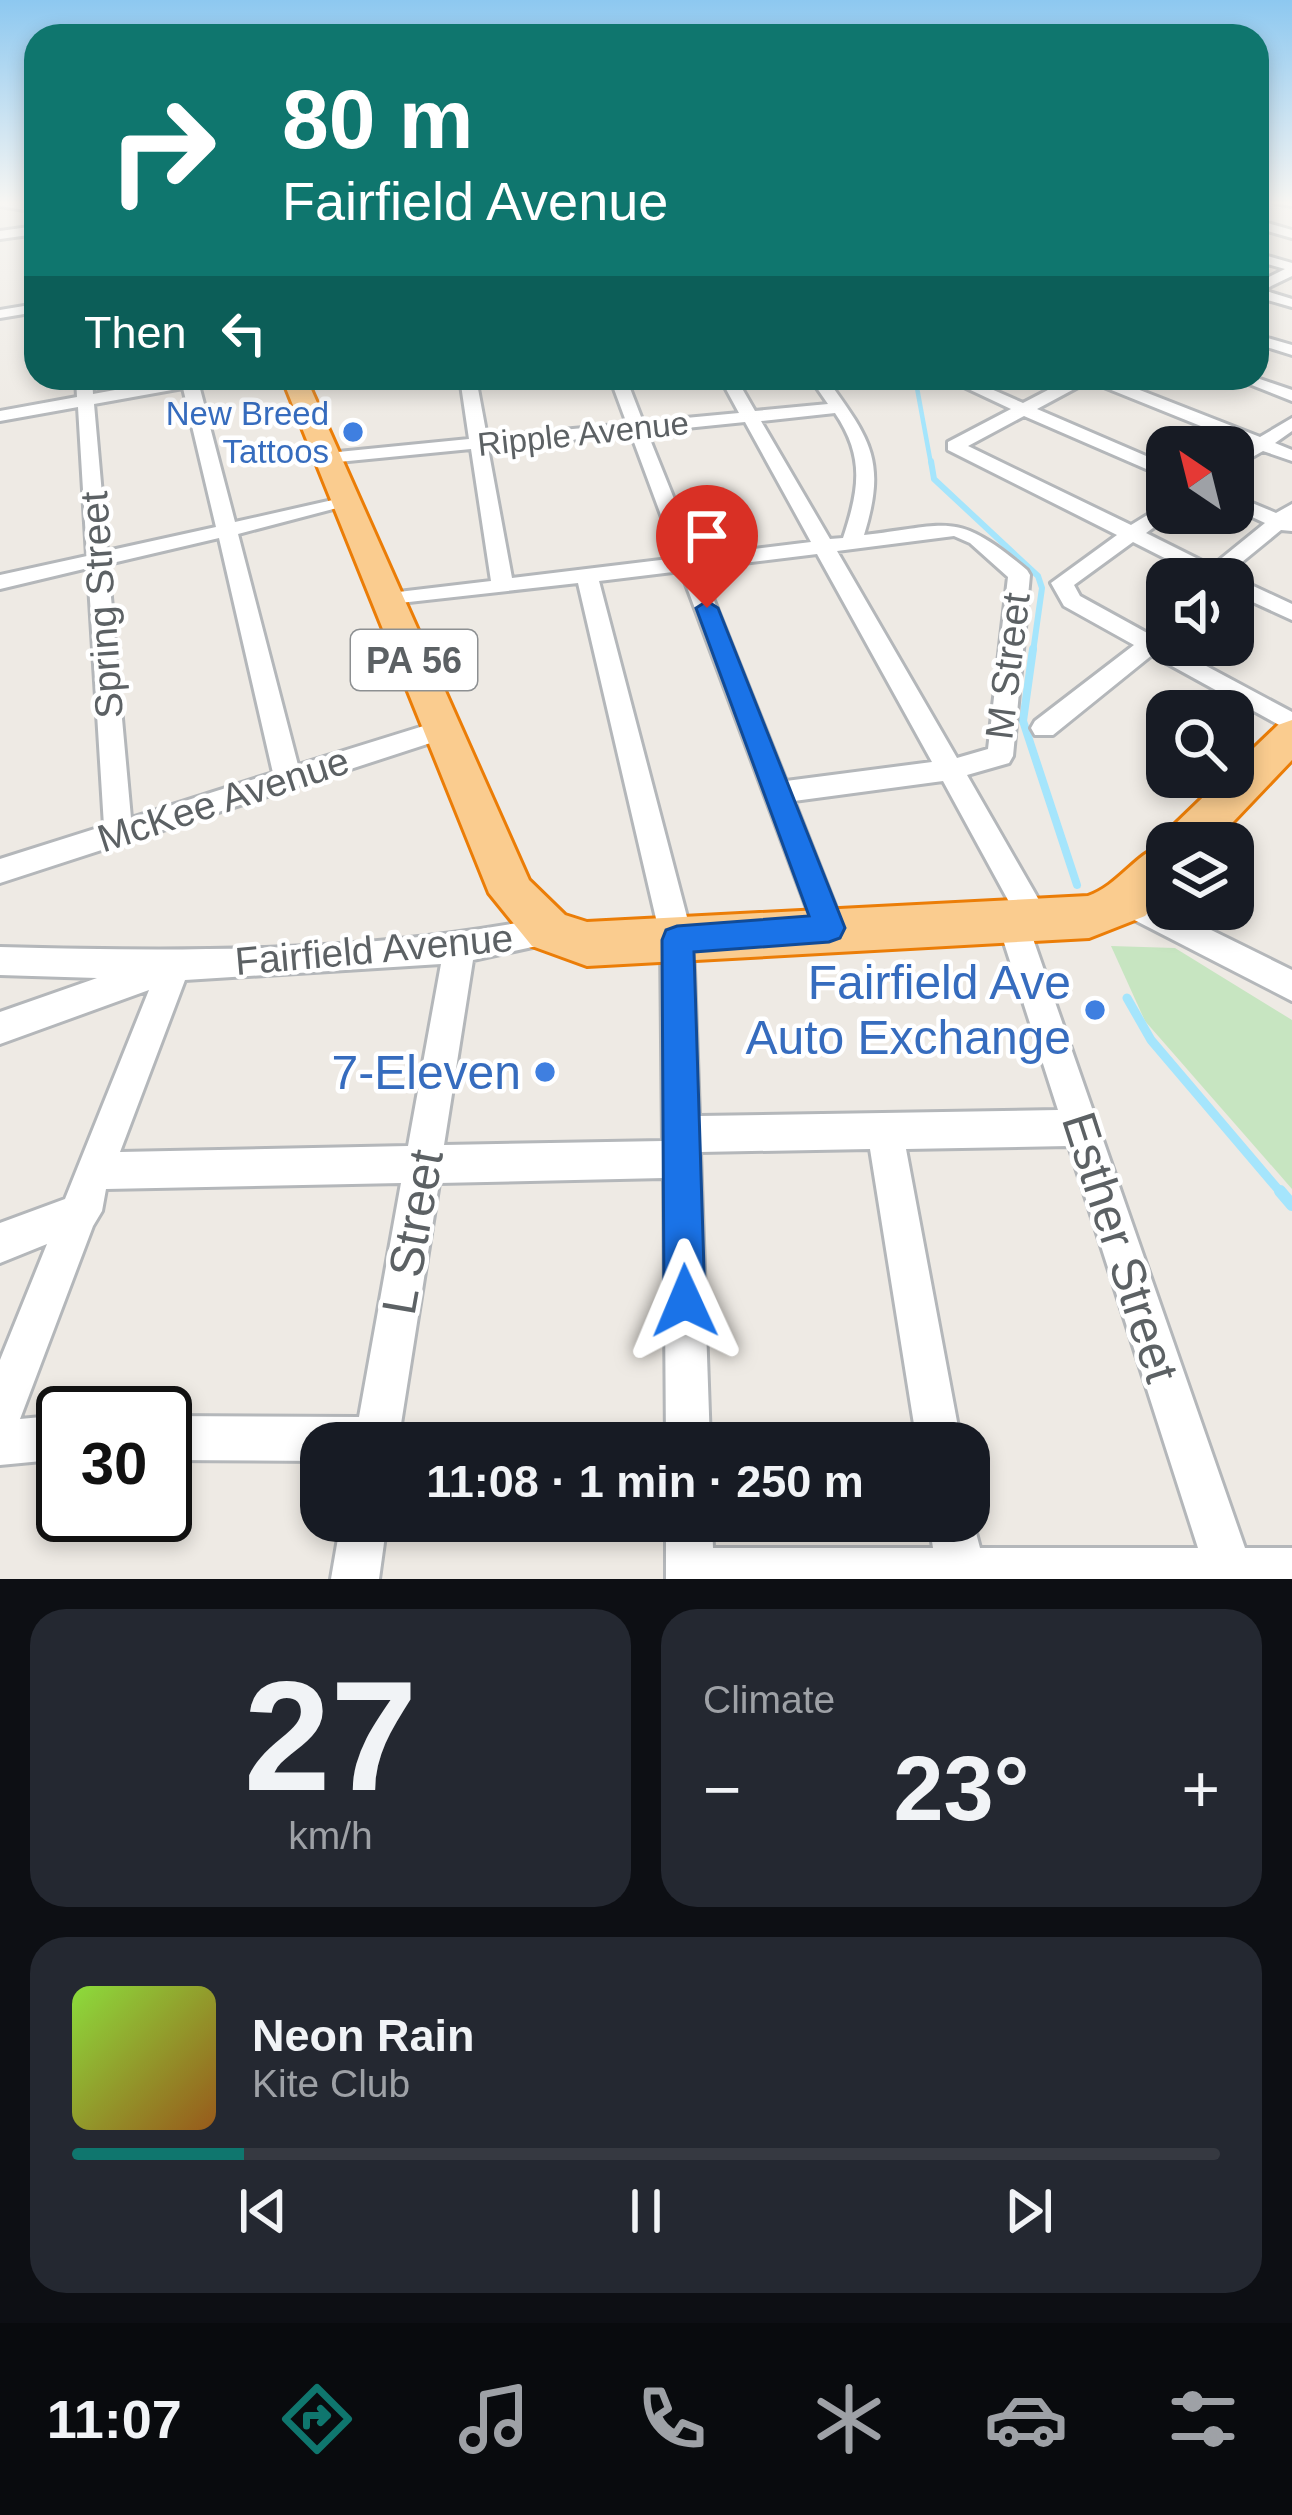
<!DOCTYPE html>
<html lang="en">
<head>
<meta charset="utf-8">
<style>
	:root { --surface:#171b24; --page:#242831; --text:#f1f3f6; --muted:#9ea1a6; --line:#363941; --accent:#0f766e }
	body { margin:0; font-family:Helvetica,sans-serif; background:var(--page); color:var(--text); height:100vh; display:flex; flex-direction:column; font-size:45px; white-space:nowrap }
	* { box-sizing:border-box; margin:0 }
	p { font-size:39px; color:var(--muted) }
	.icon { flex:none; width:66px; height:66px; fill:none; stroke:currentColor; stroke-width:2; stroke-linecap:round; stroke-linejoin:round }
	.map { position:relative; height:1579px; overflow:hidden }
	.details { display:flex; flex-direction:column; gap:30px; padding:30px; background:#0d0f14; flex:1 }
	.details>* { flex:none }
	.top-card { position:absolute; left:24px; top:24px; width:1245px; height:366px; border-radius:36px; box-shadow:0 6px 18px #0003; background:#0f766e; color:#fff; overflow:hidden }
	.needle { width:78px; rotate:325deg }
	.tools { position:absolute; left:1146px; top:426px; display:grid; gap:24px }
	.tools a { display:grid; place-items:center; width:108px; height:108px; border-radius:24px; background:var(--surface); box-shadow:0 6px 18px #0003; font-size:60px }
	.speed { position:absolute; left:36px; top:1386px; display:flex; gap:24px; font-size:60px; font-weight:700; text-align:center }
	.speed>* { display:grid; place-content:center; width:156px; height:156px; border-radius:50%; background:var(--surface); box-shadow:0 6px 18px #0003; line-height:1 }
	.speed .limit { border:6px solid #111; border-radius:18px; background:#fff; color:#111 }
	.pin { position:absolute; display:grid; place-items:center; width:102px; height:102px; color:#fff; margin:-123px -51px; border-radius:50% 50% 50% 0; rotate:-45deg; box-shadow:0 0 12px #0007 }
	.pin .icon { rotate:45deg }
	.me { position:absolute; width:132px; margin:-66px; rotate:359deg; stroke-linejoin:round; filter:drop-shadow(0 0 9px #0008) }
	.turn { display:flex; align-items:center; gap:42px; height:252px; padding:0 60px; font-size:54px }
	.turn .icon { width:156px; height:156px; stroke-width:2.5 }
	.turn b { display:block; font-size:84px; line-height:102px }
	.then { display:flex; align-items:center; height:114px; padding:0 60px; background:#0003; gap:24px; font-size:45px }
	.big { font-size:90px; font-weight:600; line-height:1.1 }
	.details .widget { flex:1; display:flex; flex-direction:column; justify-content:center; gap:18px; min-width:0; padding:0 42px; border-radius:36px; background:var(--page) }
	.details .dial { align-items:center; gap:0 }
	.dial b { font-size:156px; line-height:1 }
	.song { display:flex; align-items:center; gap:36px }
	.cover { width:144px; height:144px; border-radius:18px; background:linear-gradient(135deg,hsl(90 70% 55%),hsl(30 70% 35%)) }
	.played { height:12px; border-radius:6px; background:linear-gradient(90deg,var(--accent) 15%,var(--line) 15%) }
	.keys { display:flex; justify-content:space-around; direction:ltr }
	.heat { display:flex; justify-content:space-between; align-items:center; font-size:66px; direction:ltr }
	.details .tiles { flex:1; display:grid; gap:30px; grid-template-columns:1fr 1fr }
	.widget:last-child { grid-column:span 2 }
	.trip { position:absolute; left:300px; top:1422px; width:690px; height:120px; border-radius:36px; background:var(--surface); box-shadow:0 6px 18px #0003; font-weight:600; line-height:120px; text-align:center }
	.tabs { display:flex; height:192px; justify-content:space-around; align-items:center; background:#090b0e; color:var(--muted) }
	.tabs .icon { width:84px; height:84px }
	.tabs .selected { color:var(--accent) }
	.tabs b { font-size:54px; color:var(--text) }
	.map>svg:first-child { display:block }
</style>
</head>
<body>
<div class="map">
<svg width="1292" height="1579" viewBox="0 0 1292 1579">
	<rect width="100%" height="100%" fill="#eeeae4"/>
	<polygon fill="#c7e5c1" points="1111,946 1175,948 1292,1020 1292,1189 1145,1021"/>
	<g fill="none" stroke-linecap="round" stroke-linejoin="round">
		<polyline stroke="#a5e5fc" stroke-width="4.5" points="921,378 917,388 931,464"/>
		<polyline stroke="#a5e5fc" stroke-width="6" points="931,461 934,479 1038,576 1042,588 1033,652"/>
		<polyline stroke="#a5e5fc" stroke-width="8" points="1033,649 1023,721 1077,885"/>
		<polyline stroke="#a5e5fc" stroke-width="9" points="1127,998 1151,1040 1282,1194"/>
		<polyline stroke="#a5e5fc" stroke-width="12" points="1280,1191 1292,1205"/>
		<g stroke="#b4b7ba" stroke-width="6">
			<g id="minor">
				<polygon points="0,201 36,206 36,212 0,206"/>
				<polygon points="1273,201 1292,201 1292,206 1275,203"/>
				<polygon points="1257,220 1292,230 1292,238 1257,228"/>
				<polygon points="36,226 36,234 0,239 0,231"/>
				<polygon points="1257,253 1292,263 1292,276 1263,290 1292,299 1292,307 1257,297 1257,283 1285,269 1257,261"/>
				<polygon points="36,304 36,312 0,318 0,310"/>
				<polygon points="1257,335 1292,345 1292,355 1257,344"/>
				<path d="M76 378H92L93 394 181 378H217L199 385 235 522 346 497 356 503 238 534 298 765 446 719 455 721 459 728 455 735 0 883V859L104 826 88 568 0 589V575L87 556 78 407 0 421V411L77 397ZM183 388 216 527 107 551 94 404ZM219 538 273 773 131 818 108 564Z"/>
				<path d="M460 378H476L487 437 627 424 610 378H626L643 422 739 413 720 378H736L755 411 828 404 810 378H826C870 439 887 460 864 535 952 525 955 510 1027 570L1030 575 1013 756 1009 763 967 775 1051 921 1047 930 1031 933 1245 1548H1292V1579H666V1521H712L713 1548H933L929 1521H969V1506L980 1548H1198L1069 1146 906 1149 961 1443H917L870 1149 700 1152 710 1443H666L664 1178 439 1183 398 1443H321V1461L165 1460V1416L359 1417 401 1183 106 1189 102 1211 93 1226 20 1419 63 1415V1459L0 1465V1360L47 1244 0 1263V1223L65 1199 149 990 0 1044V1012L97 978 0 975V947C183 952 369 953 549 917L560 921 564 931 560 941 473 960 444 1145 663 1141 661 940 578 583 382 605 379 600 390 593 491 581 471 449 328 463 319 458 328 453 469 439ZM835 413C865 457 859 490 843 538L830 539 761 421ZM745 422 811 542 697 556 647 432ZM631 434 677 558 512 578 488 448ZM954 536 970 543 1008 577 988 749 957 758 837 551ZM817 554 932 762 786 781 701 568ZM681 571 818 938 829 942 840 938 844 928 794 801 943 781 1014 911 1002 914 998 924 1058 1110 699 1116 693 940 599 581ZM441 964 408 1146 120 1152 185 980Z"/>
				<polygon points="945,378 966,378 1023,403 1071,378 1109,378 1260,437 1292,418 1292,431 1275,443 1292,450 1292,461 1263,451 1233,468 1233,455 1248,445 1089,381 1037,409 1167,465 1167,478 1024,416 968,446 1131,525 1167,503 1167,513 1174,513 1146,533 1212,566 1265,523 1233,508 1233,495 1276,513 1292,504 1292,531 1281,530 1231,571 1236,578 1292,604 1292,620 1233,593 1233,579 1206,579 1133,542 1074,585 1080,596 1149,634 1167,627 1167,645 1292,712 1292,732 1152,655 1053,735 1035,735 1031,728 1035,721 1134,645 1064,606 1051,583 1117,535 948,450 948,442 1011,409"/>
				<polygon points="1234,378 1257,378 1292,390 1292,401"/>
				<polygon points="1128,889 1292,970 1292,1001 1117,911 1113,902 1117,893"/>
				<polygon points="341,1521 387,1521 379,1579 331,1579"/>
			</g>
		</g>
		<g stroke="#eb7d07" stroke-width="6">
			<path id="highway" d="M282 378H306L529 880 565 915 587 922 1088 896C1119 885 1134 855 1164 844L1169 830 1224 777H1233V768L1278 725 1292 720V760L1213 843H1167V892L1145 916 1089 938 587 966 532 946 489 893Z"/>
		</g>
		<use href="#minor" fill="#fff" fill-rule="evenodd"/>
		<use href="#highway" fill="#facc8f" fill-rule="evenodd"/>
	</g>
	<linearGradient id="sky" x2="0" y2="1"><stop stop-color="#8dc8f0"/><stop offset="0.48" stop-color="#f7f6f3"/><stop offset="1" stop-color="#f7f6f3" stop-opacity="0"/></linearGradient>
	<rect width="1292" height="422" fill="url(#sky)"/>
	<polygon fill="#1a73e8" stroke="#114b97" stroke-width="3" points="707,601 718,608 845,928 840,938 829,942 694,952 705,1301 699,1316 685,1322 670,1316 664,1301 662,940 666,930 677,926 809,916 696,608"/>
	<g fill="#3f7fe0" stroke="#fff" stroke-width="4.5">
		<circle cx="353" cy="432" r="12"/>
		<circle cx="1095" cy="1010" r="12"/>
		<circle cx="545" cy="1072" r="12"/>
	</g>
	<g text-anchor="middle" stroke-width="9" stroke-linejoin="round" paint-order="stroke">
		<g font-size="33" fill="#366cbe" stroke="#fff" text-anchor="end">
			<text x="329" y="425">New Breed<tspan x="329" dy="38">Tattoos</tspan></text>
		</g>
		<g font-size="33" fill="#5c6164" stroke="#fff">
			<text transform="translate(583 433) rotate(-6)" y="12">Ripple Avenue</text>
		</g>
		<rect fill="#fff" stroke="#8d9092" stroke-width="3" x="351" y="630" width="126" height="60" rx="9"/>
		<g font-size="36" font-weight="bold" fill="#5c6164">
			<text x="414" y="673">PA 56</text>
		</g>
		<g font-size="39" fill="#5c6164" stroke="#fff">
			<text transform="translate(101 605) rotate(-94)" y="14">Spring Street</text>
			<text transform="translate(1007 666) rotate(-83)" y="14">M Street</text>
			<text transform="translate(223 799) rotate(-18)" y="14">McKee Avenue</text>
			<text transform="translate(374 949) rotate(-5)" y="14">Fairfield Avenue</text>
		</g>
		<g font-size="48" fill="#366cbe" stroke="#fff" text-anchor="end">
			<text x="1071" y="999">Fairfield Ave<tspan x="1071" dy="55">Auto Exchange</tspan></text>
			<text x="521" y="1089">7-Eleven</text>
		</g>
		<g font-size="48" fill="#5c6164" stroke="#fff">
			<text transform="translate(412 1232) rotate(-80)" y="17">L Street</text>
			<text transform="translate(1121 1247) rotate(72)" y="17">Esther Street</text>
		</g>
	</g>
</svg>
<div class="tools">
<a><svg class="needle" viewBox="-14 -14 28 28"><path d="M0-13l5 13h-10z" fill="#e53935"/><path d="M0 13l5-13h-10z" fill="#9ea1a6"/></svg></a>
<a><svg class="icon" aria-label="sound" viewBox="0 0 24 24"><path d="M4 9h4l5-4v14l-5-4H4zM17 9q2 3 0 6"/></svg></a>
<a><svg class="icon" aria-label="search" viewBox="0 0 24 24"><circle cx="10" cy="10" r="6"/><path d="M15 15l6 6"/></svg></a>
<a><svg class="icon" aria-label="layers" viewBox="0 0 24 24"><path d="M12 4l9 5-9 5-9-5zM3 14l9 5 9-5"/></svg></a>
</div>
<div class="speed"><div class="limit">30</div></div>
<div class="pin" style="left:707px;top:608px;background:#d93025"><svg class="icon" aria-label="arrive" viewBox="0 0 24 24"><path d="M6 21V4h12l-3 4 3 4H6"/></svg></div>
<svg class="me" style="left:685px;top:1301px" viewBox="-20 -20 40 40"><path d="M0-17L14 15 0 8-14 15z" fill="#1a73e8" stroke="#fff" stroke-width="4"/></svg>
<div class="trip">11:08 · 1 min · 250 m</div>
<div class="top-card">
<div class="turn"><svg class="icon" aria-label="right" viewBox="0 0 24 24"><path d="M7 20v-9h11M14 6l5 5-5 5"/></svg><div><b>80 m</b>Fairfield Avenue</div></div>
<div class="then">Then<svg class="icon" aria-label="left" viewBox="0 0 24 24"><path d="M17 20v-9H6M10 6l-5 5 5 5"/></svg></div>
</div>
</div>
<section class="details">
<div class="tiles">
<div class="widget dial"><b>27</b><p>km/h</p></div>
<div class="widget"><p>Climate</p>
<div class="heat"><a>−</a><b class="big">23°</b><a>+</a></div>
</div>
<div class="widget">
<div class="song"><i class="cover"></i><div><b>Neon Rain</b><p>Kite Club</p></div></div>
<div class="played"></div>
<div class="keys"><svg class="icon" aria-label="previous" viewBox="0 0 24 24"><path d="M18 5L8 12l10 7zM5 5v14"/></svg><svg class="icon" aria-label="pause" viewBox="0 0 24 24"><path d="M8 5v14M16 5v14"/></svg><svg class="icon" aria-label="next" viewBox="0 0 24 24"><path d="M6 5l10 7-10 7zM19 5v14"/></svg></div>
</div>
</div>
</section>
<nav class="tabs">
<b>11:07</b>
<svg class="icon selected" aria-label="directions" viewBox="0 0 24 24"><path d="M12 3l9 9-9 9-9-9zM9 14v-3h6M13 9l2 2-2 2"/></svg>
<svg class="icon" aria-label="music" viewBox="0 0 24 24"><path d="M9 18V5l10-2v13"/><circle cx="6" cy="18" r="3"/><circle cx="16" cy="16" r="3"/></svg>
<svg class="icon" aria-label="phone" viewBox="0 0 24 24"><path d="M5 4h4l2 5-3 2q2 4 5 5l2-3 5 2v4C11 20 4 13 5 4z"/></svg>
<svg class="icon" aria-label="climate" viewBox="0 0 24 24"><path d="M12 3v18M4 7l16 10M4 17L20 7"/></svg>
<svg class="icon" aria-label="car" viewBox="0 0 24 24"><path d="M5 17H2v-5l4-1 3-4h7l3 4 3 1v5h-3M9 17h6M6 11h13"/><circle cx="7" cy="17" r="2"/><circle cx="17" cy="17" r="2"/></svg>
<svg class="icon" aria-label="filters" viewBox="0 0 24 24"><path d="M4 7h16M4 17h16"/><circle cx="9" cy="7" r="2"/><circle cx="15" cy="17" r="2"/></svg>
</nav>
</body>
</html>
